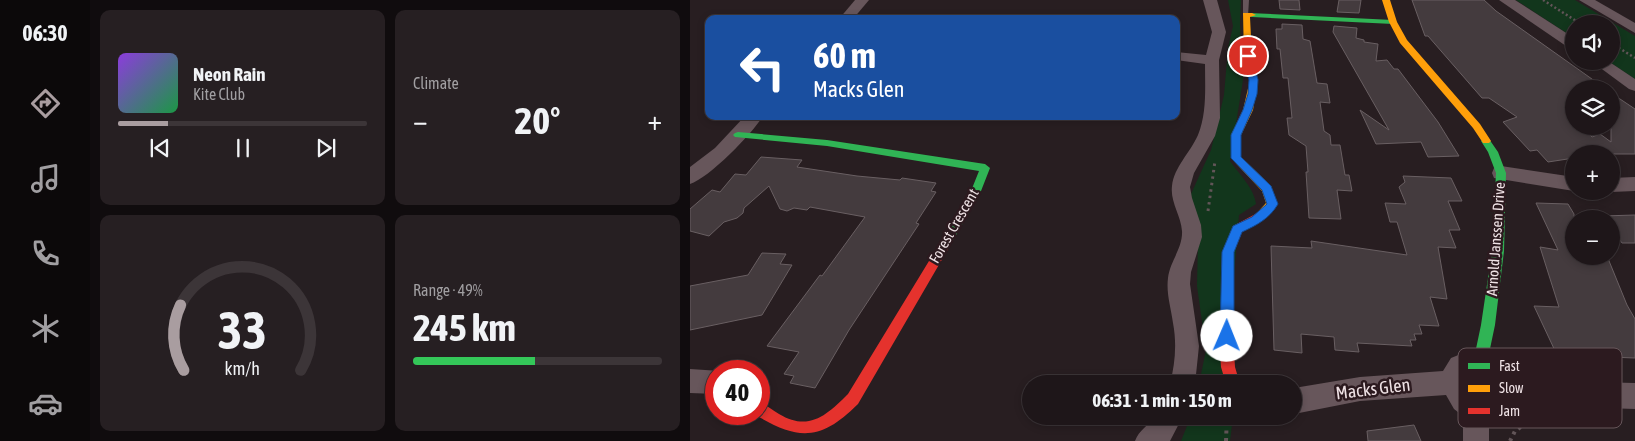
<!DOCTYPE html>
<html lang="en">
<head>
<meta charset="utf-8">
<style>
	:root { --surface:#1e1619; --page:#261f22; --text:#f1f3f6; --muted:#a19fa2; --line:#3c3538; --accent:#a99da0 }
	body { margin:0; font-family:"Asap Condensed",sans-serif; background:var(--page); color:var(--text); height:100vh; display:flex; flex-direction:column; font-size:19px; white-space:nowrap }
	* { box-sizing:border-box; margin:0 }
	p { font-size:16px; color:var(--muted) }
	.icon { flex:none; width:28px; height:28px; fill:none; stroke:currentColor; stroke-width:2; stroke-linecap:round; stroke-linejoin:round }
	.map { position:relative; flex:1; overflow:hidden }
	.sheet { display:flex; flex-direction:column; gap:10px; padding:10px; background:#100c0e; width:600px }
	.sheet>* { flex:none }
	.top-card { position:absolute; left:15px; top:15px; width:475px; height:105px; border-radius:10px; box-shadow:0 2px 8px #0003,0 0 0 1px var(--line); background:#1a4fa0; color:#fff; overflow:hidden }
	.buttons { position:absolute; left:875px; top:15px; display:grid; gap:10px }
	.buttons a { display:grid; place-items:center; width:55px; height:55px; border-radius:50%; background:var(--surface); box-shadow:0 2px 8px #0003,0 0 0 1px var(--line); font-size:25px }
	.speed { position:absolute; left:15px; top:360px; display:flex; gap:10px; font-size:25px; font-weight:700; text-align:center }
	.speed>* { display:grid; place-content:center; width:65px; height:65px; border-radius:50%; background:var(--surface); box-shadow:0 2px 8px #0003,0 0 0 1px var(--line); line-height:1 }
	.speed .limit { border:8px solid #d22; background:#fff; color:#111 }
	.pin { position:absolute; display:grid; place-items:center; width:42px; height:42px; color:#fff; margin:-21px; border:2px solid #fff; border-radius:50%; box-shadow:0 1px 5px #0007 }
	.me { position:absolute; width:55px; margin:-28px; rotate:1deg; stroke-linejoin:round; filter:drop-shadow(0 0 4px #0008) }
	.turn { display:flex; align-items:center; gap:18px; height:105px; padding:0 25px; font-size:22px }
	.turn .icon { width:65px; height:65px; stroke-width:2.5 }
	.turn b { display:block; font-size:35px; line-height:42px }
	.big { font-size:38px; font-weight:700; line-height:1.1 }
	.sheet .tile { flex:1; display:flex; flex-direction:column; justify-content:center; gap:8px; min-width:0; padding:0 18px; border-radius:10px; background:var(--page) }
	.sheet .dial { align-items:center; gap:0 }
	.dial svg { height:130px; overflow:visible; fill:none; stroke:var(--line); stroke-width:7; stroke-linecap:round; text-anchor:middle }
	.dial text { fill:var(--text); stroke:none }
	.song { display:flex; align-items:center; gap:15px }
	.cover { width:60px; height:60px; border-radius:8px; background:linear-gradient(135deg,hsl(270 70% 55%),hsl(140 70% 35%)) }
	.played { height:5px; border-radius:2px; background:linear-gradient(90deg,var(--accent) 20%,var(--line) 20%) }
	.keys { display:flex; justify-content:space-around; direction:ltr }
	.heat { display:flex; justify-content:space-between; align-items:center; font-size:28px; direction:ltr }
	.charge { height:8px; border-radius:4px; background:linear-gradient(90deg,#34c759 49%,var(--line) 0) }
	.sheet .tiles { flex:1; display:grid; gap:10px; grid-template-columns:repeat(2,1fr) }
	.trip { position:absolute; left:332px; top:375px; width:280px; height:50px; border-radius:25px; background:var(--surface); box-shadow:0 2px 8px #0003,0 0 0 1px var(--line); font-weight:700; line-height:50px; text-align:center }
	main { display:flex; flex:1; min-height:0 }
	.tab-bar { display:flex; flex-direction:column; width:90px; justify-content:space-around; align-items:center; background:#0c090a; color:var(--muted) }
	.tab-bar .icon { width:35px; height:35px }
	.tab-bar .on { color:var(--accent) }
	.tab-bar b { font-size:22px; color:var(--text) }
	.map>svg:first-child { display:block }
</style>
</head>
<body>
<main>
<nav class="tab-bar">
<b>06:30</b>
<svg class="icon on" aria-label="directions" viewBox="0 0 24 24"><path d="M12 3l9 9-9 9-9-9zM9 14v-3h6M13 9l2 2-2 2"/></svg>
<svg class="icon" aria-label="music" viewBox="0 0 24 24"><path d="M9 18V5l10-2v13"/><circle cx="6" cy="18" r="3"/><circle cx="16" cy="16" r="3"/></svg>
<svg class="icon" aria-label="phone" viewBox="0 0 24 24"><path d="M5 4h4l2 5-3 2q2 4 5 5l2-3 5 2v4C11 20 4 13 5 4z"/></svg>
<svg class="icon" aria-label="climate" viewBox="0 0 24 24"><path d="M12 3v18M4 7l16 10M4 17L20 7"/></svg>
<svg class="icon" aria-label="car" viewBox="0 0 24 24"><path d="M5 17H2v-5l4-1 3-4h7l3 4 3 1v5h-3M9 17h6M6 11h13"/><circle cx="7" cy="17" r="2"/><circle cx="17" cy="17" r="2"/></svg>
</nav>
<section class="sheet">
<div class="tiles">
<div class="tile">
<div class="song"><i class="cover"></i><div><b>Neon Rain</b><p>Kite Club</p></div></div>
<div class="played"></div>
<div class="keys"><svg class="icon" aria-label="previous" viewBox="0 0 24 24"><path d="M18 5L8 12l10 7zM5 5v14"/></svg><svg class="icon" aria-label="pause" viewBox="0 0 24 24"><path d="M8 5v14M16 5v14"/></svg><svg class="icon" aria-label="next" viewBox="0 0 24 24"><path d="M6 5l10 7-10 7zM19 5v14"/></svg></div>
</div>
<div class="tile"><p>Climate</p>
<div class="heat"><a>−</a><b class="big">20°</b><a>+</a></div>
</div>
<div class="tile dial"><svg viewBox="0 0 100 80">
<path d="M14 69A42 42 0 1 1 86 69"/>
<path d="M14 69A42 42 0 0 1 12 29" stroke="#a99da0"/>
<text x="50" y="56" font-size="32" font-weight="700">33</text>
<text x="50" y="72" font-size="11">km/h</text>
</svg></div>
<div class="tile"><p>Range · 49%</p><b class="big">245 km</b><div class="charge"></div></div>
</div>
</section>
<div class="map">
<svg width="945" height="441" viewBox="0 0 945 441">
	<rect width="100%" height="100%" fill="#281e21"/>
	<g fill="#12361c">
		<path d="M538 0H551L550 24 553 80 540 161C549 174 564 188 566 204L549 215 535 384H509L516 350 507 286 508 242 501 194 521 150 534 95 538 48 543 26Z"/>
		<polygon points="826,0 885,0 945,36 945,79 918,61 921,61 921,24 884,24 884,38"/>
		<polygon points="501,416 541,416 542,425 540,441 491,441"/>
	</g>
	<g fill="#443b3e" stroke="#695f62">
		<polygon points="589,0 609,0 610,10 590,9"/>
		<polygon points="649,0 671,0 669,13 647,12"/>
		<polygon points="722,0 794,0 806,11 916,89 884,89 884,110 877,113 884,120 884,126 891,126 902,137 910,134 921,142 921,93 945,109 945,154 884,154 884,158 858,162 847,150 840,151 813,122 827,117 799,98 792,98 738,36 735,36"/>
		<polygon points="592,24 612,25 613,39 620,41 627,83 637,84 640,103 630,102 634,131 640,135 641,145 650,145 655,175 659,175 662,191 647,190 651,219 619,218 616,172 618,172 616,146 599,135 597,118 602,118 598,78 593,78 590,49 587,49 586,29 592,29"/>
		<polygon points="644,26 667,28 666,38 674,40 674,42 688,44 686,61 697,60 704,69 708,69 748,122 769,156 738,157 731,142 686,144 670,110 699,130 643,32"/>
		<polygon points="71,157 112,160 107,167 167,176 210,180 212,178 246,183 241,191 246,192 226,223 229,224 159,330 125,388 100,383 104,376 94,374 109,352 77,346 130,275 132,276 175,217 120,207 117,210 104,208 97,211 90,209 79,186 54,208 53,213 47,218 34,222 19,236 0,231 0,209 22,190 30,192 45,174 56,175"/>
		<polygon points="713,176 761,178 772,201 758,201 770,230 759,230 766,248 748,247 757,299 740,297 749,326 729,325 732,334 724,334 726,340 720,340 722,346 667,343 669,352 645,350 644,337 611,334 612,353 584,350 581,246 622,248 621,241 717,255 707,222 700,222 695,203 716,204 709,187 715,182"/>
		<polygon points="846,203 878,204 884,214 884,256 917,256 937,305 945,319 945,358 867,355 844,306 869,307 850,247 868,250"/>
		<polygon points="945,215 945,243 932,243 921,228 921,219 914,219 912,216"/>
		<polygon points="72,253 96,254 90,264 102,265 72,315 0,330 0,286 58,275"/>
		<polygon points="724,425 731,441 678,441 677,431"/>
	</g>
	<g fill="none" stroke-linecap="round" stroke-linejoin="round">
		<g stroke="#625558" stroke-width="2.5" stroke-dasharray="2 2.5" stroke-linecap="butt">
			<polyline points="853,0 891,24"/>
			<polyline points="921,43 945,58"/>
		</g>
		<polyline stroke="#625558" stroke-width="3" stroke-dasharray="2.5 4" stroke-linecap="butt" points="518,211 525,161"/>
		<g stroke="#625558" stroke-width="4" stroke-dasharray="3 4.5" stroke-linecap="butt">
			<polyline points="536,441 537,416"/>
			<polyline points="820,441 825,431 846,416"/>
		</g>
		<polygon fill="#67565b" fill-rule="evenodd" points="553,0 559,0 558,16 553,15"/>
		<g fill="#67565b" fill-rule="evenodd">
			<polygon points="165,0 179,0 163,19 149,19"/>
			<path d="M513 0H527L536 32 529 60 530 118 525 136 504 173 500 187 502 198 511 225 512 237 501 272 500 284 509 346 505 384H480C485 364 487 344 483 323 481 308 476 293 478 278 480 261 493 248 492 231 491 215 480 202 482 186 484 167 500 153 508 135 517 113 515 88 515 64L486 60V52L516 55 522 32Z"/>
			<polygon points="809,0 825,0 884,38 884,49 879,48"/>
			<polygon points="889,0 905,0 945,23 945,33"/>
			<polygon points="901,61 918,61 945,79 945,91 939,89"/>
			<path d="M55 116H73C62 134 19 178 0 184V167L25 148Z"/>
			<polygon points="811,166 884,177 884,191 804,178 802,173 804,168"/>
			<polygon points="945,177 945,191 921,192 919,191 921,191 921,178"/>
			<path d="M781 350C800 353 817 361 825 380L945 383V409L829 405C824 418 814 427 799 426V441H773V416L764 409 756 395 670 401 604 414V388L670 377 753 371 761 358ZM781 374C795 376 805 384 805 399 794 402 775 390 776 377Z"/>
			<polygon points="0,369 30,371 26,371 26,394 0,393"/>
			<path d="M465 416H493L480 441H445C449 430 458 426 465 416Z"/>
		</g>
		<g fill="#30b455" fill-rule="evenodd">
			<polygon points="559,13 703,20 707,22 703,24 562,17 558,15"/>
			<polygon points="48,132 137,140 295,164 300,168 291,191 261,244 253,244 251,241 281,191 289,171 137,146 45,137 43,135 45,133"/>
			<polygon points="796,138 799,139 808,152 816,173 814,251 805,325 797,363 795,368 790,370 785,368 783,363 791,325 802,251 806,173 798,152 791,141"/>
		</g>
		<g fill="#ff9f0a" fill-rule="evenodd">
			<polygon points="692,0 700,0 707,22 717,40 790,124 801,141 799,143 793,143 783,128 710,43 699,22"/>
			<path d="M553 13H562L566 15 560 17 562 57 568 80 563 110 551 135V157L581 186 587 204C583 211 576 221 567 218L565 215 576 203 572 191 541 158V135L553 110 560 80 554 57Z"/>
		</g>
		<g fill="#e5322d" fill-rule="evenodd">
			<polygon points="571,211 575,212 577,215 575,218 552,232 544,252 544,352 545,367 550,384 536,384 531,367 530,352 532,252 543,226"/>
			<path d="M257 236 261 238 263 241 261 244 168 404C131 441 108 441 64 414H69V402C77 405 82 410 89 414 119 432 137 415 158 394L253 238Z"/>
		</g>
	</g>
	<path fill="#1a73e8" stroke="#114b97" d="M558 54 562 56 568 80 567 94 562 110 551 135V157L581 186 588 204C579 219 567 225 552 232L544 252V336L542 340 537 342 532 340 530 336 532 252 543 226 562 217 577 204 572 190 541 158V135L553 110 558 94 559 80 553 56Z"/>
	<g text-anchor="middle" stroke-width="5" stroke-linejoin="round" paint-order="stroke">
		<g font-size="15" fill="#efe2e5" stroke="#2c1a1f">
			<text transform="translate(264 226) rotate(-60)" y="5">Forest Crescent</text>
			<text transform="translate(806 239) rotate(-86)" y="5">Arnold Janssen Drive</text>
		</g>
		<g font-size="18" fill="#efe2e5" stroke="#2c1a1f">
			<text transform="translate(683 389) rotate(-7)" y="6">Macks Glen</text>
		</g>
	</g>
	<rect x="768" y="348" width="164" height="80" rx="8" fill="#2c1a1f" stroke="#66565a" stroke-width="1"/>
	<rect x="778" y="363" width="22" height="6" fill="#30b455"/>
	<rect x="778" y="385" width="22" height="7" fill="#ff9f0a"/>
	<rect x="778" y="408" width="22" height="6" fill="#e5322d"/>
	<g font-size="14" fill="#efe2e5">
		<text x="809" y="371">Fast</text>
		<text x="809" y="393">Slow</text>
		<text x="809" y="416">Jam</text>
	</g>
</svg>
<div class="buttons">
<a><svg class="icon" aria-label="sound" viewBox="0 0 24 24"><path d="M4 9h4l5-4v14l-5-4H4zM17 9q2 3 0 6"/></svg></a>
<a><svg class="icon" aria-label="layers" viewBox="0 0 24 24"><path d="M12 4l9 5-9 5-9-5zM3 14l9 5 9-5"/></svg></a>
<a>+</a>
<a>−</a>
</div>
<div class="speed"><div class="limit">40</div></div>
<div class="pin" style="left:558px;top:56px;background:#d93025"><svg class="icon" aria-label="arrive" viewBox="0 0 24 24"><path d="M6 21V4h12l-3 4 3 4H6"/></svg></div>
<svg class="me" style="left:537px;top:336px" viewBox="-20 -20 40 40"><circle r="19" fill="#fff"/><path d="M0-13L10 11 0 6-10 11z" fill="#1a73e8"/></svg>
<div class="trip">06:31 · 1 min · 150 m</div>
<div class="top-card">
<div class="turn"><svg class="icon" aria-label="left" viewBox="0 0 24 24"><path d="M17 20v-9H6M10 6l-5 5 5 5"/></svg><div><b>60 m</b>Macks Glen</div></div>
</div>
</div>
</main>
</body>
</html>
